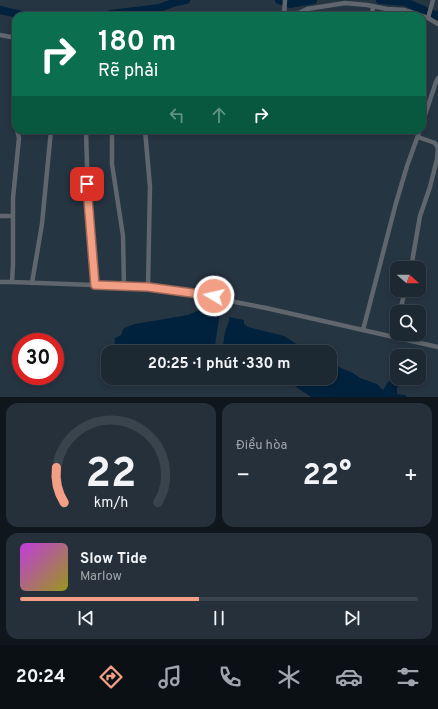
<!DOCTYPE html>
<html lang="vi">
<head>
<meta charset="utf-8">
<style>
	:root { --surface:#1c2832; --page:#25303a; --text:#f1f3f6; --muted:#a0a6ac; --line:#3a444d; --accent:#f39f85 }
	body { margin:0; font-family:Overpass,sans-serif; background:var(--page); color:var(--text); height:100vh; display:flex; flex-direction:column; font-size:15px; white-space:nowrap }
	* { box-sizing:border-box; margin:0 }
	p { font-size:13px; color:var(--muted) }
	.icon { flex:none; width:22px; height:22px; fill:none; stroke:currentColor; stroke-width:2; stroke-linecap:round; stroke-linejoin:round }
	.map { position:relative; height:397px; overflow:hidden }
	.drawer { display:flex; flex-direction:column; gap:6px; padding:6px; background:#0f161c; flex:1 }
	.drawer>* { flex:none }
	.top-card { position:absolute; left:12px; top:12px; width:414px; height:122px; border-radius:12px; box-shadow:0 2px 6px #0003,0 0 0 1px var(--line); background:#0b6e4f; color:#fff; overflow:hidden }
	.needle { width:26px; rotate:110deg }
	.fabs { position:absolute; left:390px; top:261px; display:grid; gap:8px }
	.fabs a { display:grid; place-items:center; width:36px; height:36px; border-radius:8px; background:var(--surface); box-shadow:0 2px 6px #0003,0 0 0 1px var(--line); font-size:20px }
	.speed { position:absolute; left:12px; top:333px; display:flex; gap:8px; font-size:20px; font-weight:700; text-align:center }
	.speed>* { display:grid; place-content:center; width:52px; height:52px; border-radius:50%; background:var(--surface); box-shadow:0 2px 6px #0003,0 0 0 1px var(--line); line-height:1 }
	.speed .limit { border:6px solid #d22; background:#fff; color:#111 }
	.pin { position:absolute; display:grid; place-items:center; width:34px; height:34px; color:#fff; margin:-17px; border-radius:8px; box-shadow:0 2px 6px #0006 }
	.me { position:absolute; width:44px; margin:-22px; rotate:279deg; stroke-linejoin:round; filter:drop-shadow(0 0 3px #0008) }
	.turn { display:flex; align-items:center; gap:14px; height:84px; padding:0 20px; font-size:18px }
	.turn .icon { width:52px; height:52px; stroke-width:2.5 }
	.turn b { display:block; font-size:28px; line-height:34px }
	.lanes { display:flex; align-items:center; height:38px; padding:0 20px; background:#0003; justify-content:center; gap:20px; direction:ltr }
	.lanes .off { opacity:.35 }
	.big { font-size:30px; font-weight:700; line-height:1.1 }
	.drawer .card { flex:1; display:flex; flex-direction:column; justify-content:center; gap:6px; min-width:0; padding:0 14px; border-radius:12px; background:var(--page) }
	.drawer .dial { align-items:center; gap:0 }
	.dial svg { height:104px; overflow:visible; fill:none; stroke:var(--line); stroke-width:7; stroke-linecap:round; text-anchor:middle }
	.dial text { fill:var(--text); stroke:none }
	.song { display:flex; align-items:center; gap:12px }
	.cover { width:48px; height:48px; border-radius:6px; background:linear-gradient(135deg,hsl(290 70% 55%),hsl(60 70% 35%)) }
	.played { height:4px; border-radius:2px; background:linear-gradient(90deg,var(--accent) 45%,var(--line) 45%) }
	.keys { display:flex; justify-content:space-around; direction:ltr }
	.heat { display:flex; justify-content:space-between; align-items:center; font-size:22px; direction:ltr }
	.drawer .tiles { flex:1; display:grid; gap:6px; grid-template-columns:1fr 1fr }
	.card:last-child { grid-column:span 2 }
	.trip { position:absolute; left:101px; top:345px; width:236px; height:40px; border-radius:12px; background:var(--surface); box-shadow:0 2px 6px #0003,0 0 0 1px var(--line); font-weight:700; line-height:40px; text-align:center }
	.tab-bar { display:flex; height:64px; justify-content:space-around; align-items:center; background:#0b1014; color:var(--muted) }
	.tab-bar .icon { width:28px; height:28px }
	.tab-bar .active { color:var(--accent) }
	.tab-bar b { font-size:18px; color:var(--text) }
	.map>svg:first-child { display:block }
</style>
</head>
<body>
<div class="map">
<svg width="438" height="397" viewBox="0 0 438 397">
	<rect width="100%" height="100%" fill="#263542"/>
	<g fill="#00223d">
		<polygon points="206,309 220,312 214,352 114,352 115,338 121,335 124,328 135,324 188,315 197,311"/>
		<polygon points="229,317 244,320 244,324 248,327 284,336 309,352 222,352 225,332 229,321"/>
		<polygon points="330,362 334,365 353,373 360,378 377,384 383,390 389,381 392,379 400,383 397,388 397,394 405,395 407,397 311,397 283,378 330,378"/>
	</g>
	<g fill="none" stroke-linecap="round" stroke-linejoin="round">
		<g stroke="#00223d" stroke-width="8">
			<polyline points="279,0 290,4 313,0"/>
			<polyline points="380,0 405,2 438,16"/>
			<polyline points="0,10 26,16"/>
			<polyline points="106,16 111,14 159,8 176,2 186,0"/>
		</g>
		<g stroke="#5f666d" stroke-width="4.5">
			<polyline points="284,16 285,0"/>
			<polyline points="293,16 307,9 345,3 367,5 387,9 404,10 428,18 438,24"/>
			<polyline points="372,16 373,6"/>
			<polyline points="428,18 433,0"/>
			<polyline points="0,35 16,38"/>
			<polyline points="16,119 16,123"/>
			<polyline points="422,124 436,82 438,78"/>
			<polyline points="86,130 88,199 95,285"/>
			<polyline points="112,130 112,164 123,236 124,286"/>
			<polyline points="145,130 150,187 148,287"/>
			<polyline points="0,216 13,216 13,264 12,282 148,287 176,290 214,296 235,302 266,308 438,347"/>
			<polyline points="13,216 13,198 19,138 17,130"/>
			<polyline points="411,268 420,216 430,187 437,159 438,148 435,143 418,137"/>
			<polyline points="0,282 12,282"/>
			<polyline points="32,283 42,224 51,130"/>
			<polyline points="400,312 405,290"/>
			<polyline points="363,330 396,203 407,166 420,130"/>
			<polyline points="395,337 397,326"/>
		</g>
	</g>
	<g fill="none" stroke-linecap="round" stroke-linejoin="round">
		<g stroke="#9e6756" stroke-width="10">
			<polyline id="route" points="87,184 88,199 95,285 148,287 214,296"/>
		</g>
		<use href="#route" stroke="#f39f85" stroke-width="7"/>
	</g>
</svg>
<div class="fabs">
<a><svg class="needle" viewBox="-14 -14 28 28"><path d="M0-13l5 13h-10z" fill="#e53935"/><path d="M0 13l5-13h-10z" fill="#a0a6ac"/></svg></a>
<a><svg class="icon" aria-label="search" viewBox="0 0 24 24"><circle cx="10" cy="10" r="6"/><path d="M15 15l6 6"/></svg></a>
<a><svg class="icon" aria-label="layers" viewBox="0 0 24 24"><path d="M12 4l9 5-9 5-9-5zM3 14l9 5 9-5"/></svg></a>
</div>
<div class="speed"><div class="limit">30</div></div>
<div class="pin" style="left:87px;top:184px;background:#d93025"><svg class="icon" aria-label="arrive" viewBox="0 0 24 24"><path d="M6 21V4h12l-3 4 3 4H6"/></svg></div>
<svg class="me" style="left:214px;top:296px" viewBox="-20 -20 40 40"><circle r="17" fill="#f39f85" stroke="#fff" stroke-width="3"/><path d="M0-11L8 9 0 5-8 9z" fill="#fff"/></svg>
<div class="trip">20:25 · 1 phút · 330 m</div>
<div class="top-card">
<div class="turn"><svg class="icon" aria-label="right" viewBox="0 0 24 24"><path d="M7 20v-9h11M14 6l5 5-5 5"/></svg><div><b>180 m</b>Rẽ phải</div></div>
<div class="lanes"><svg class="icon off" aria-label="left" viewBox="0 0 24 24"><path d="M17 20v-9H6M10 6l-5 5 5 5"/></svg><svg class="icon off" aria-label="ahead" viewBox="0 0 24 24"><path d="M12 20V5M6 11l6-6 6 6"/></svg><svg class="icon" aria-label="right" viewBox="0 0 24 24"><path d="M7 20v-9h11M14 6l5 5-5 5"/></svg></div>
</div>
</div>
<section class="drawer">
<div class="tiles">
<div class="card dial"><svg viewBox="0 0 100 80">
<path d="M14 69A42 42 0 1 1 86 69"/>
<path d="M14 69A42 42 0 0 1 8 42" stroke="#f39f85"/>
<text x="50" y="56" font-size="32" font-weight="700">22</text>
<text x="50" y="72" font-size="11">km/h</text>
</svg></div>
<div class="card"><p>Điều hòa</p>
<div class="heat"><a>−</a><b class="big">22°</b><a>+</a></div>
</div>
<div class="card">
<div class="song"><i class="cover"></i><div><b>Slow Tide</b><p>Marlow</p></div></div>
<div class="played"></div>
<div class="keys"><svg class="icon" aria-label="previous" viewBox="0 0 24 24"><path d="M18 5L8 12l10 7zM5 5v14"/></svg><svg class="icon" aria-label="pause" viewBox="0 0 24 24"><path d="M8 5v14M16 5v14"/></svg><svg class="icon" aria-label="next" viewBox="0 0 24 24"><path d="M6 5l10 7-10 7zM19 5v14"/></svg></div>
</div>
</div>
</section>
<nav class="tab-bar">
<b>20:24</b>
<svg class="icon active" aria-label="directions" viewBox="0 0 24 24"><path d="M12 3l9 9-9 9-9-9zM9 14v-3h6M13 9l2 2-2 2"/></svg>
<svg class="icon" aria-label="music" viewBox="0 0 24 24"><path d="M9 18V5l10-2v13"/><circle cx="6" cy="18" r="3"/><circle cx="16" cy="16" r="3"/></svg>
<svg class="icon" aria-label="phone" viewBox="0 0 24 24"><path d="M5 4h4l2 5-3 2q2 4 5 5l2-3 5 2v4C11 20 4 13 5 4z"/></svg>
<svg class="icon" aria-label="climate" viewBox="0 0 24 24"><path d="M12 3v18M4 7l16 10M4 17L20 7"/></svg>
<svg class="icon" aria-label="car" viewBox="0 0 24 24"><path d="M5 17H2v-5l4-1 3-4h7l3 4 3 1v5h-3M9 17h6M6 11h13"/><circle cx="7" cy="17" r="2"/><circle cx="17" cy="17" r="2"/></svg>
<svg class="icon" aria-label="filters" viewBox="0 0 24 24"><path d="M4 7h16M4 17h16"/><circle cx="9" cy="7" r="2"/><circle cx="15" cy="17" r="2"/></svg>
</nav>
</body>
</html>
